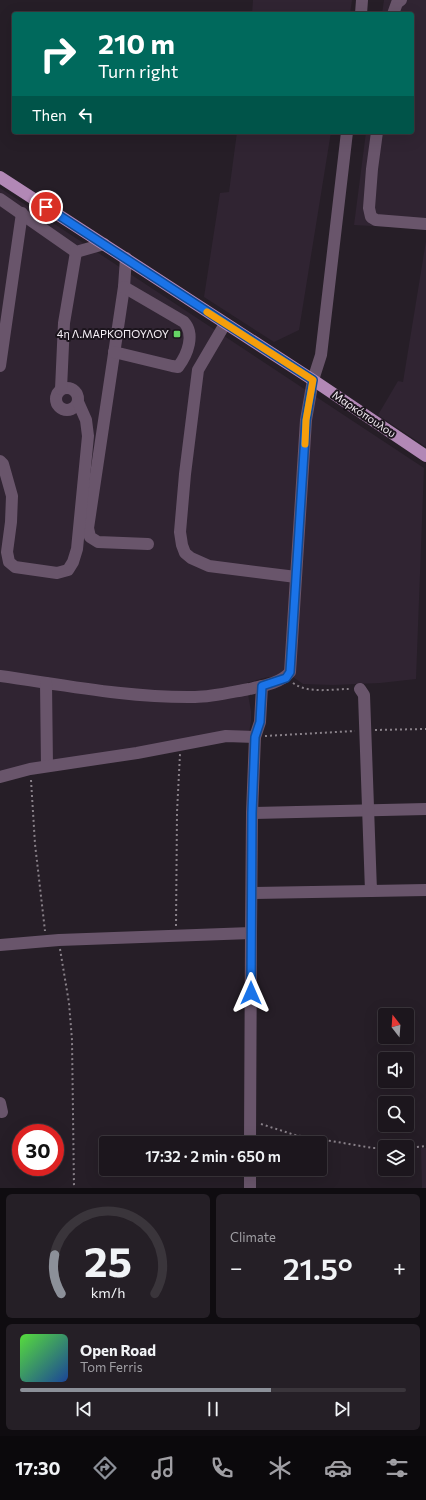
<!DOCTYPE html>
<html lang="en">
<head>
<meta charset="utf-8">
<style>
	:root { --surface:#1c161d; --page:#251f26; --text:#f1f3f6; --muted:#a09fa4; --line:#3a353b; --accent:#8c9099 }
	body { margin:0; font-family:Commissioner,sans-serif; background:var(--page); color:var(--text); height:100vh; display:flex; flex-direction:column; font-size:15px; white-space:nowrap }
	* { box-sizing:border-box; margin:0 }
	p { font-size:13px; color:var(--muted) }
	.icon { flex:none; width:22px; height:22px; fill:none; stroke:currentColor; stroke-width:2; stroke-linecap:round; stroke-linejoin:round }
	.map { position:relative; height:1188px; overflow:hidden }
	.details { display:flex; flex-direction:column; gap:6px; padding:6px; background:#0f0c10; flex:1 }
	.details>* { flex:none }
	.hud { position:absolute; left:12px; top:12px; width:402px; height:122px; border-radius:4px; box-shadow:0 4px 16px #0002,0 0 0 1px var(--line); background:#00695c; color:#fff; overflow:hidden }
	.needle { width:26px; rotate:343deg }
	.buttons { position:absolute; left:378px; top:1008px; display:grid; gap:8px }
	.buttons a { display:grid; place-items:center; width:36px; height:36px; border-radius:4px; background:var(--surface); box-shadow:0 4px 16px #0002,0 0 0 1px var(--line); font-size:20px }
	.speed { position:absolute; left:12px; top:1124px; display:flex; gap:8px; font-size:20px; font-weight:700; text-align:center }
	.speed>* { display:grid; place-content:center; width:52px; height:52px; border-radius:50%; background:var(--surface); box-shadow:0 4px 16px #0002,0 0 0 1px var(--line); line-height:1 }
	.speed .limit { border:6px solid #d22; background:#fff; color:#111 }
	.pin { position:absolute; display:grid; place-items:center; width:34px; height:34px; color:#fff; margin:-17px; border:2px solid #fff; border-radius:50%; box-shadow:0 1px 4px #0007 }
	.me { position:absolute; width:44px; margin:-22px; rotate:0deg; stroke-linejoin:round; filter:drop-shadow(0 0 3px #0008) }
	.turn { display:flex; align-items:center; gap:14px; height:84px; padding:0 20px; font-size:18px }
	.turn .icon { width:52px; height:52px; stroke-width:2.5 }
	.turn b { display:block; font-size:28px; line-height:34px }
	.then { display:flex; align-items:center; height:38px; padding:0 20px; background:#0003; gap:8px; font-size:15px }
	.big { font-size:30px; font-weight:600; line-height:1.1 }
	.details .tile { flex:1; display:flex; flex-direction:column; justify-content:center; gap:6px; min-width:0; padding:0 14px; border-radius:6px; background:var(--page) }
	.details .dial { align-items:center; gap:0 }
	.dial svg { height:104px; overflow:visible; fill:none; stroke:var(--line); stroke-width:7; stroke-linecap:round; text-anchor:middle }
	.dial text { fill:var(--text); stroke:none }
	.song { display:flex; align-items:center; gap:12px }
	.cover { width:48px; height:48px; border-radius:6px; background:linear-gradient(135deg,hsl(110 70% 55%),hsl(220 70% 35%)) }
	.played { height:4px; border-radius:2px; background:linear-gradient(90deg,var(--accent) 65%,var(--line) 65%) }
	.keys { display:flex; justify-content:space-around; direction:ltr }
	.heat { display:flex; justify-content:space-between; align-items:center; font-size:22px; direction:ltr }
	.details .tiles { flex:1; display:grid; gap:6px; grid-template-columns:1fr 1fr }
	.tile:last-child { grid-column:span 2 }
	.trip { position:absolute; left:99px; top:1136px; width:228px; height:40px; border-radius:4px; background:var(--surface); box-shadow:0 4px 16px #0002,0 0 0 1px var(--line); font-weight:600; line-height:40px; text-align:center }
	.dock { display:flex; height:64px; justify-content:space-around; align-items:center; background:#0b090c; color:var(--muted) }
	.dock .icon { width:28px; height:28px }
	.dock .on { color:var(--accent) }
	.dock b { font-size:18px; color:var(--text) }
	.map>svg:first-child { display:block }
</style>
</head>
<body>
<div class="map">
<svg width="426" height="1188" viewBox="0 0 426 1188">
	<rect width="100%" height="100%" fill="#261e27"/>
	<g fill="#302432">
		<polygon points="253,0 352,0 350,14 252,14"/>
		<polygon points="384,0 426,0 426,229 354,225 366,132 412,132 412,14 382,14"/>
		<polygon points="237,132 331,132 299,330 274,342 204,297 220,193 229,192"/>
		<polygon points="0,188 424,468 416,679 380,683 333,685 303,684 293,677 268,677 246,683 251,711 251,721 249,733 0,773"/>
		<polygon points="426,241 426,447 378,415 398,381 403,382"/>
		<polygon points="421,1148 426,1148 426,1188 422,1188"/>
	</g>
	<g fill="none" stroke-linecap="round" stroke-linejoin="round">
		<g stroke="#898189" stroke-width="2" stroke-dasharray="2 3" stroke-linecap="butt">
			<path d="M293 683C308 694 332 689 349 689"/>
			<polyline points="375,730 426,729"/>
			<polyline points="265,736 355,731"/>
			<polyline points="31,780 35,844 45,931"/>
			<polyline points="176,926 177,812 180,754"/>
			<polyline points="60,949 69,1003 72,1040 74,1188"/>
			<polyline points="261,1124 295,1135 373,1148 385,1148"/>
			<polyline points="407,1148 426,1146"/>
		</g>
		<g stroke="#69556b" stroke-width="12">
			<polyline points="361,14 362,0"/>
			<polyline points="393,14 397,3 401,0"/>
			<polyline points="377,132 372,169 369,208 371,217 376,220 426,224"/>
			<polyline points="0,199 76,252 104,244"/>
			<polyline points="126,258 124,287 88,528 90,537 98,542 148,544"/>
			<polyline points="225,324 198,370 185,474 180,532 182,545 185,553 191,558 209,566 296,577"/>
			<path d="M114 352 172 366 178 367C188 354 195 334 184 322L124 287"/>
			<polyline points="0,366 22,213"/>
			<circle cx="67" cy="399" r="11"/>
			<polyline points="61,389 64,323 76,252"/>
			<polyline points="0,461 3,464 12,496 11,522 7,552 9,562 15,567 57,573 68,570 73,562 77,549 88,436 86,420 78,402"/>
			<path d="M0 676C64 685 129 698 195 697 212 697 232 692 249 689 263 686 281 683 290 672L306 420 313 380 321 355 347 132"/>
			<polyline points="46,683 47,766"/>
			<polyline points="262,686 260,722 255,737 252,813 426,809"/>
			<polyline points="360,689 364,695 371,891 426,890"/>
			<polyline points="0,777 30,769 137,753 226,736 255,737"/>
			<polyline points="252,893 371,891"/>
			<polyline points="0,945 59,940 251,933 252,813"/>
			<polyline points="0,1103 2,1112"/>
			<polyline points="250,1143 251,933"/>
			<polyline points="250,1188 250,1169"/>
		</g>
		<polyline stroke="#b288b6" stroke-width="12" points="0,177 313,380 426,456"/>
	</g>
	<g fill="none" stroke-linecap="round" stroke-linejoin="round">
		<g stroke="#114b97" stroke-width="10">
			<polyline id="route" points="46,207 313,380 306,420 290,672 286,678 262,686 260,722 255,737 252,813 251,993"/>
		</g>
		<use href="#route" stroke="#1a73e8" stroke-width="7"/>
		<polyline stroke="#f59e0b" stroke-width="7" points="207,312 313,380 306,420 305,444"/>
	</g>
	<rect fill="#66d466" stroke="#1c151d" stroke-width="1.5" x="173" y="330" width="8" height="8" rx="2"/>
	<g text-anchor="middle" stroke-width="4" stroke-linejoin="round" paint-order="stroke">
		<g font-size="11" fill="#f7f1f7" stroke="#1c151d" text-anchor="end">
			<text x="169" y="338">4η Λ.ΜΑΡΚΟΠΟΥΛΟΥ</text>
		</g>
		<g font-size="11" fill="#f7f1f7" stroke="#1c151d">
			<text transform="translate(364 414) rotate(34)" y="4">Μαρκόπουλου</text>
		</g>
	</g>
</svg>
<div class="buttons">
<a><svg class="needle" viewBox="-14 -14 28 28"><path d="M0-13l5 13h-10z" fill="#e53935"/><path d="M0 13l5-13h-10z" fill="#a09fa4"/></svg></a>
<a><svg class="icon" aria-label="sound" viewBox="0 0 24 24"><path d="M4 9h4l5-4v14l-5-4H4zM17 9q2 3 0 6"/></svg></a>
<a><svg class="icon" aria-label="search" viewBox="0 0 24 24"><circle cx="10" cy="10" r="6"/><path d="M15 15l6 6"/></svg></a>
<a><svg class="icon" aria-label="layers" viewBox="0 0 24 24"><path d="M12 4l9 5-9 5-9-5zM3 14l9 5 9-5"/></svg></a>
</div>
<div class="speed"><div class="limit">30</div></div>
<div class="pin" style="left:46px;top:207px;background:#d93025"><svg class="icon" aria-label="arrive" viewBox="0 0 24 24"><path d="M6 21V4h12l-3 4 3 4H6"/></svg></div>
<svg class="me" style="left:251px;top:993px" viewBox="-20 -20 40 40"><path d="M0-17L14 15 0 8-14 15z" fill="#1a73e8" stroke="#fff" stroke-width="4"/></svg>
<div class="trip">17:32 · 2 min · 650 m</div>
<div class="hud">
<div class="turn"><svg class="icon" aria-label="right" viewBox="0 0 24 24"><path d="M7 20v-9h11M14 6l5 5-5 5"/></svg><div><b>210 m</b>Turn right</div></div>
<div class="then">Then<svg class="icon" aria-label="left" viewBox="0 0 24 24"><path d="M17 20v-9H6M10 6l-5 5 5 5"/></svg></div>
</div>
</div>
<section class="details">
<div class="tiles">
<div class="tile dial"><svg viewBox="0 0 100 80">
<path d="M14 69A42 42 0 1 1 86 69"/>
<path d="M14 69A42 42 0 0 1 9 39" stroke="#8c9099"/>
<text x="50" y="56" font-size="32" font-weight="700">25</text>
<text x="50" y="72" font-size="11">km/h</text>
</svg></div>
<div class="tile"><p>Climate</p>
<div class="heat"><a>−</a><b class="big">21.5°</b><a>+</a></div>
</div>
<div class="tile">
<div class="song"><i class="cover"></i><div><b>Open Road</b><p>Tom Ferris</p></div></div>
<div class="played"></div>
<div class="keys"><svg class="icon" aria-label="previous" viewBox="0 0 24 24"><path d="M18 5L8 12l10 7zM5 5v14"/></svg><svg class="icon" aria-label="pause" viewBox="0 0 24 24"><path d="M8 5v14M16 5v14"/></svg><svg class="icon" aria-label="next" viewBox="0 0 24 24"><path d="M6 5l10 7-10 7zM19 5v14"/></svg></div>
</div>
</div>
</section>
<nav class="dock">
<b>17:30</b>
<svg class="icon on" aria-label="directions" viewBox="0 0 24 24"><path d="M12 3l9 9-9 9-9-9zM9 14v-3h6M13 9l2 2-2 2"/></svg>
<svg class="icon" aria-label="music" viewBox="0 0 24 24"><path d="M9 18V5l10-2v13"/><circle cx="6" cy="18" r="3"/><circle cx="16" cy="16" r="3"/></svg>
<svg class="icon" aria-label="phone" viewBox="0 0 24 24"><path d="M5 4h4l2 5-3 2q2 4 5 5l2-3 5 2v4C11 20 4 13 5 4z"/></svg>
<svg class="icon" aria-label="climate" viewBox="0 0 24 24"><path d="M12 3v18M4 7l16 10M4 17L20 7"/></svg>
<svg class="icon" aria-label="car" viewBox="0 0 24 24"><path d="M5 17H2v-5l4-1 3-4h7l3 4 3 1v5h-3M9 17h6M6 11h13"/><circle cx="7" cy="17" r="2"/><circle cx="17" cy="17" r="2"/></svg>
<svg class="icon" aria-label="filters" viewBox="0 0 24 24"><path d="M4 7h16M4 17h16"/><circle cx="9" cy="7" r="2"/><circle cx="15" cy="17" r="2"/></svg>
</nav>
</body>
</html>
